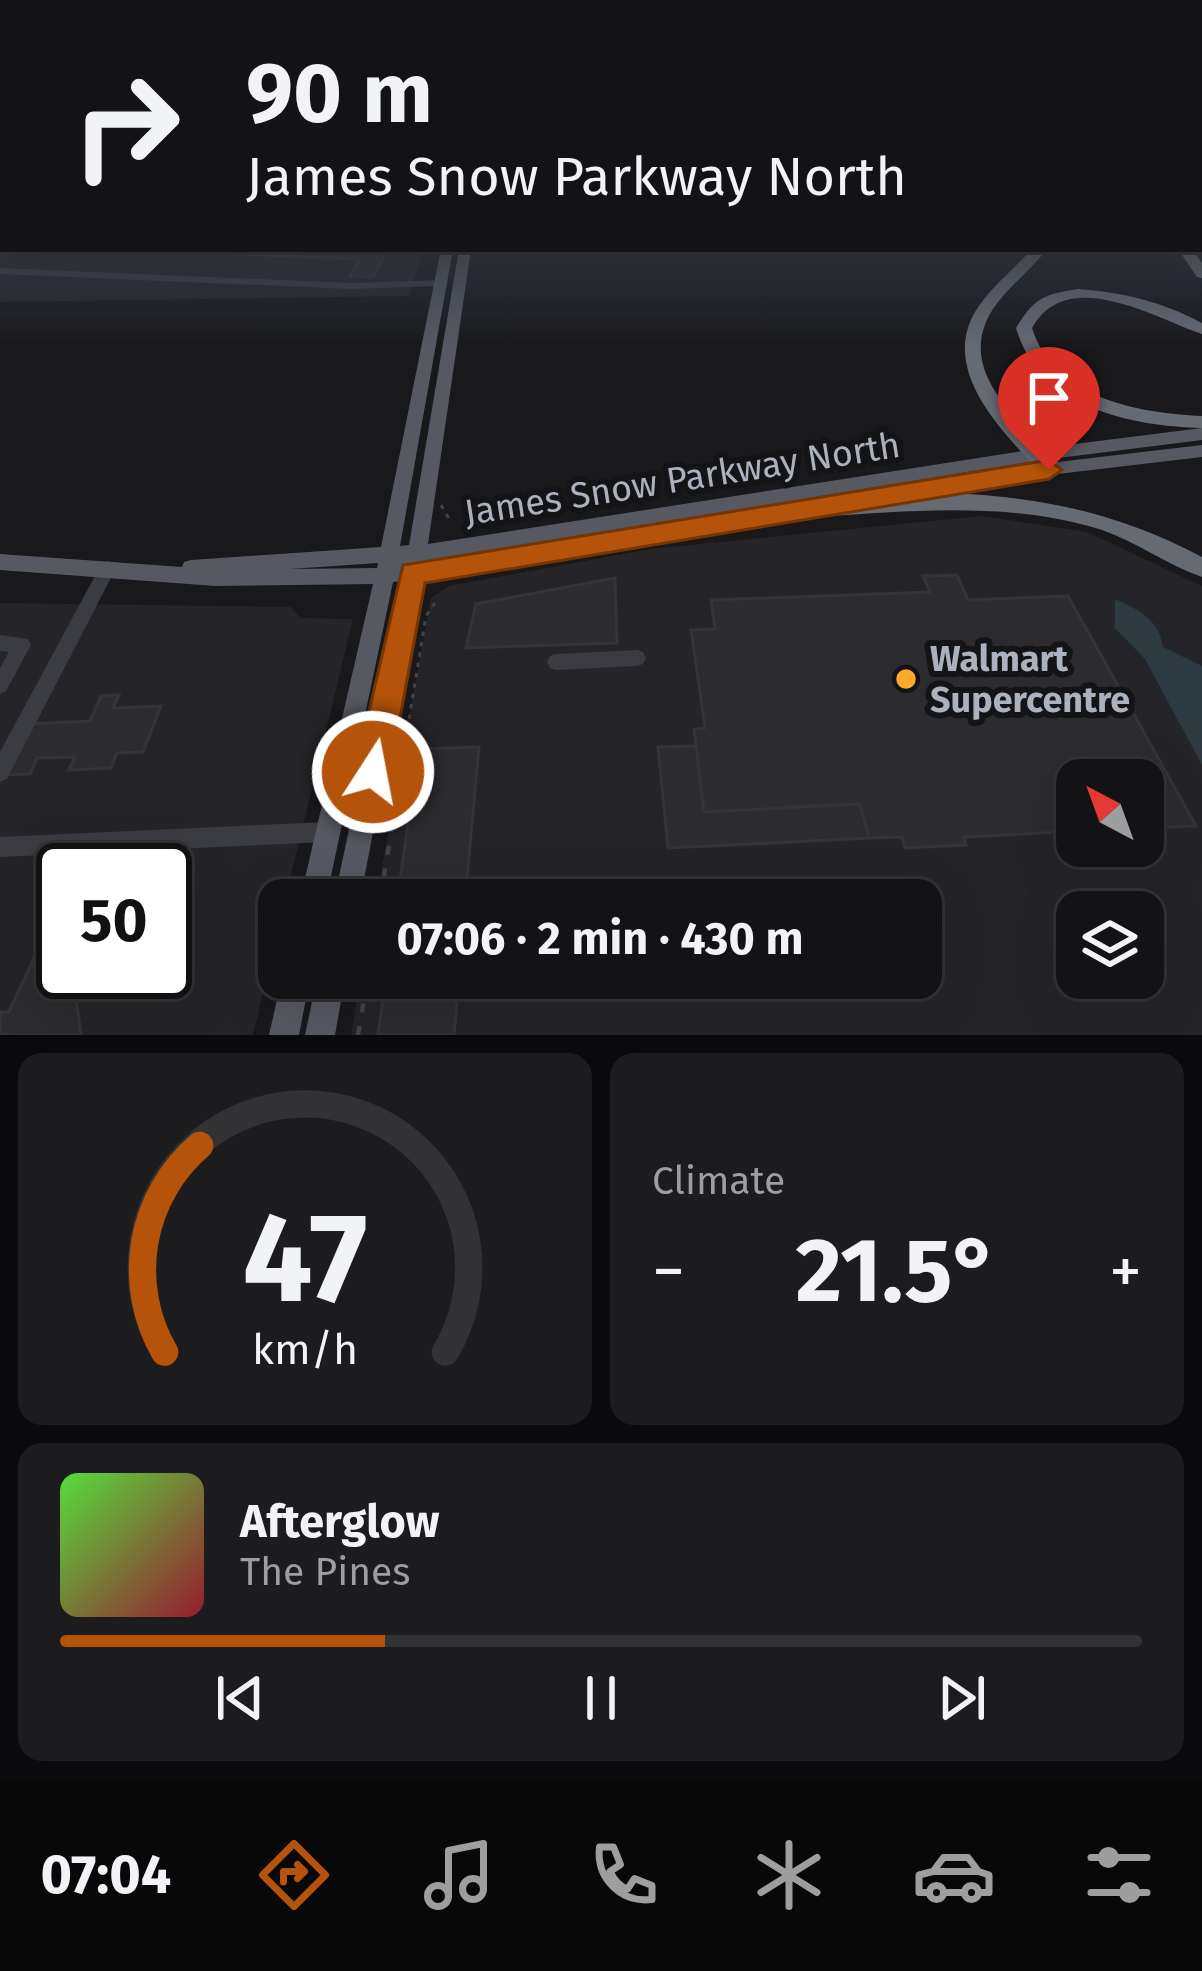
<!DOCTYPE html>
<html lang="en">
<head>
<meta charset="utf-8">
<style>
	:root { --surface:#131315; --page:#1c1c1e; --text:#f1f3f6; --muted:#9d9ea0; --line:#323234; --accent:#b45309 }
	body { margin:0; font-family:"Fira Sans",sans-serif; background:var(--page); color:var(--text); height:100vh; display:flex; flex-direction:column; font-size:45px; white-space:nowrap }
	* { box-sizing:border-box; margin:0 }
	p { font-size:39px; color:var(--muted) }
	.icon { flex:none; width:66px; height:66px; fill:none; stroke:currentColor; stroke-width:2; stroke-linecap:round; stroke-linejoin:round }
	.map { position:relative; height:1035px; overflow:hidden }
	.sheet { display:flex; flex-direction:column; gap:18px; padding:18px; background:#0a0a0c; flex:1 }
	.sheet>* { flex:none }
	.top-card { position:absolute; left:0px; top:0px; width:1203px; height:252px; box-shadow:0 12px 48px #0002,0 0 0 3px var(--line); background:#131315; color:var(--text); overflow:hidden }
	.needle { width:78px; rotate:319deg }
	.fabs { position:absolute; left:1056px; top:759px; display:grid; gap:24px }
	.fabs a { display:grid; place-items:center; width:108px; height:108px; border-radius:24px; background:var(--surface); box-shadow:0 12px 48px #0002,0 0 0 3px var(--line); font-size:60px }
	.speed { position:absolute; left:36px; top:843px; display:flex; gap:24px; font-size:60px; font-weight:700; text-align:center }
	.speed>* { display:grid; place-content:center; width:156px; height:156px; border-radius:50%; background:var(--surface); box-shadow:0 12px 48px #0002,0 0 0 3px var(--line); line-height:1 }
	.speed .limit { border:6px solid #111; border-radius:18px; background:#fff; color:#111 }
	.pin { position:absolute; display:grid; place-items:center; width:102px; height:102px; color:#fff; margin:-123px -51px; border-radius:50% 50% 50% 0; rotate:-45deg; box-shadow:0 0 12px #0007 }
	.pin .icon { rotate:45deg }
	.me { position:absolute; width:132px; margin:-66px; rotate:11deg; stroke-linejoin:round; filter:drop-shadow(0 0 9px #0008) }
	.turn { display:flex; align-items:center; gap:42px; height:252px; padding:0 48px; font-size:54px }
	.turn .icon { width:156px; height:156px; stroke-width:2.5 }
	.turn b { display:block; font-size:84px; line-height:102px }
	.big { font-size:90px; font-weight:700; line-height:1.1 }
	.sheet .tile { flex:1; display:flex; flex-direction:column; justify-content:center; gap:18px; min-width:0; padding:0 42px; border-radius:24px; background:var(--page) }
	.sheet .dial { align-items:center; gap:0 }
	.dial svg { height:312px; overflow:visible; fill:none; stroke:var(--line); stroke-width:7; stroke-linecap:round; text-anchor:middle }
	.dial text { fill:var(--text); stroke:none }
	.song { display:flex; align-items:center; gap:36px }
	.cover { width:144px; height:144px; border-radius:18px; background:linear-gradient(135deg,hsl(110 70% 55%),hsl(350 70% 35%)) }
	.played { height:12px; border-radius:6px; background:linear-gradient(90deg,var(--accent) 30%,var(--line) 30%) }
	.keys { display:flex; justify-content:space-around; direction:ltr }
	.heat { display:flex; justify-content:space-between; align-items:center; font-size:66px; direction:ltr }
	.sheet .tiles { flex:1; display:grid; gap:18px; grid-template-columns:1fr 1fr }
	.tile:last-child { grid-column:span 2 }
	.trip { position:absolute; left:258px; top:879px; width:684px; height:120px; border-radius:24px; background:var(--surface); box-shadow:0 12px 48px #0002,0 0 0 3px var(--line); font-weight:700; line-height:120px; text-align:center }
	.tabs { display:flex; height:192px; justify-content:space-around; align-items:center; background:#080808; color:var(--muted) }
	.tabs .icon { width:84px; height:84px }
	.tabs .on { color:var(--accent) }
	.tabs b { font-size:54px; color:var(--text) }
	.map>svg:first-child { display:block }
</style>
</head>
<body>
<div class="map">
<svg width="1202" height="1035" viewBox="0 0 1202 1035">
	<rect width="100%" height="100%" fill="#19191c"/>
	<g fill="#252529" fill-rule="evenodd">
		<polygon points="0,204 3,249 423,249 409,296 0,302"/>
		<path d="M982 516 1087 532 1202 586V1035H351L361 978H921V900H376L431 598 449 586 650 549ZM1077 780H1143V846H1077ZM1077 912H1143V978H1077Z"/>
		<path d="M0 603 291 607 301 618 353 619 285 900H279V925L253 1035H0ZM63 870H165V972H63Z"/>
	</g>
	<path fill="#2e3a42" d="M1115 599C1140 611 1158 618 1163 647L1202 666V765L1145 659 1115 628Z"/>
	<g fill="#2c2c30" stroke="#333338" stroke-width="3">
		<polygon points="110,249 388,249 373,277 350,276 359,259"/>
		<polygon points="957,575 968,600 1068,596 1196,826 1143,828 1143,780 1077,780 1077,831 964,837 966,845 905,848 902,837 869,838 860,804 785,807 791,842 686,847 675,747 696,746 694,729 705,728 691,630 715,629 711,600 930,592 923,576"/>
		<polygon points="615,578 617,643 466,648 476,604"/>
		<polygon points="119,695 113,708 161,706 143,752 117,753 111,768 69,770 75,757 37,758 30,774 3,775 28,724 90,721 101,696"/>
		<polygon points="696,746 704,812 860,804 869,838 668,848 658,747"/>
		<polygon points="479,747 465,900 397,900 419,749"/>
		<polygon points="63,957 63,972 84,972 76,997 81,1035 0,1035 0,1012 9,1012 34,958"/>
		<polygon points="386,978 459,978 454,1035 378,1035"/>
	</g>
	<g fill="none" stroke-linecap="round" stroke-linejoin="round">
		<g stroke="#404348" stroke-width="3" stroke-dasharray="4.5 6" stroke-linecap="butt">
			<polyline points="441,505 449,519"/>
			<polyline points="404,750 426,616 437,600"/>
		</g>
		<g stroke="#404348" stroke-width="4.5" stroke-dasharray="9 14" stroke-linecap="butt">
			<polyline points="380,900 405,747"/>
			<polyline points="358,1035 368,978"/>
		</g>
		<g fill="#3a3c41" fill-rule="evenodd">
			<polygon points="0,268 351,283 440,280 445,283 440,286 351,289 0,274"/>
			<polygon points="108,561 114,563 116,568 7,779 0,782 0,752 102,563"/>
			<polygon points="0,635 28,639 31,645 6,691 0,694 0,668 9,652 0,651"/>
			<polygon points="637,650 643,652 646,658 643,664 637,666 556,670 550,668 547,662 550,656 556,654"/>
			<polygon points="327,822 334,825 337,832 334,839 327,842 0,857 0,837"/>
		</g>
		<g fill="#565961" fill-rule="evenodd">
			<path d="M441 249H453L400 546 409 545 459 249H471L428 544 1035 449 1202 428V440L1035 461 425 561 1049 463 1202 445V457L1049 475 422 578 360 900H334L402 581 393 582 326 900H300L373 584 215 586 0 570V554L182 567 184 562 191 560 381 547ZM378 563 377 568 290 569Z"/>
			<polygon points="282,978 310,978 299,1035 269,1035"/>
			<polygon points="317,978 345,978 335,1035 305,1035"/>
		</g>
		<g fill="#656a73" fill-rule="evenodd">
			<rect x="1200" y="214" width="2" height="10"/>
			<path d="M1032 249H1047C1030 271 1004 290 990 314 955 377 1028 424 1059 469L1049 476 1042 474C1004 433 940 372 975 312 989 288 1014 269 1032 249Z"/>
			<polygon points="1178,249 1192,249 1202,263 1202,278 1197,277"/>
			<path d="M1078 289C1122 292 1163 302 1202 323V334C1153 317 1067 265 1032 328 1054 398 1137 413 1202 416V428C1129 426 1039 407 1016 328 1034 298 1044 294 1078 289Z"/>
			<path d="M968 494C1053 499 1127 517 1202 557V577C1167 565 1137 542 1102 530 1010 501 911 511 817 517L810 515 807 509 810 503 817 501Z"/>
		</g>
	</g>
	<linearGradient id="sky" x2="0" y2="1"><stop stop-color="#0e0e0f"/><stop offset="0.58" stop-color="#383e4b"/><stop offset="1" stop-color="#383e4b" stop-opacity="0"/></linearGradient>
	<rect width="1202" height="349" fill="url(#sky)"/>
	<polygon fill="#b45309" stroke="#753606" stroke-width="3" points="1049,460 1062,470 1049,479 425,583 390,772 385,785 373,790 360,785 355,772 403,565"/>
	<circle fill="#ffa82e" stroke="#141417" stroke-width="4.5" cx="906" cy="679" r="12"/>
	<g text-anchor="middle" stroke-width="12" stroke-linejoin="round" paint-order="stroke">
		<g font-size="36" fill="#abb2bd" stroke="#141417">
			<text transform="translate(682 478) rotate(-9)" y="13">James Snow Parkway North</text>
		</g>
		<g font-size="36" font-weight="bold" fill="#abb2bd" stroke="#141417" text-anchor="start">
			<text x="930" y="671">Walmart<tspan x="930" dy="41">Supercentre</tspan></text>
		</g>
	</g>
</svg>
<div class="fabs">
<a><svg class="needle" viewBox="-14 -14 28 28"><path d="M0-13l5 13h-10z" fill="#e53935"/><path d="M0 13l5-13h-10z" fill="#9d9ea0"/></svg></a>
<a><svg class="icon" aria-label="layers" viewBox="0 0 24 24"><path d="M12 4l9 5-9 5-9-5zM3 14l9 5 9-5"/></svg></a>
</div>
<div class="speed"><div class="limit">50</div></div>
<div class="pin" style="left:1049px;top:470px;background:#d93025"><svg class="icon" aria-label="arrive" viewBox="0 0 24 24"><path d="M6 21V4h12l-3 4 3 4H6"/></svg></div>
<svg class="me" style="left:373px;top:772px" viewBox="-20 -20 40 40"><circle r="17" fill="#b45309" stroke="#fff" stroke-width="3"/><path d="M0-11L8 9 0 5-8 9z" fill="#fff"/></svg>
<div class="trip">07:06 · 2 min · 430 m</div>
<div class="top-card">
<div class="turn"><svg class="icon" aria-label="right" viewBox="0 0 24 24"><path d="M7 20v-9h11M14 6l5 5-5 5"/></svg><div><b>90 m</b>James Snow Parkway North</div></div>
</div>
</div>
<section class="sheet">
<div class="tiles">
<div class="tile dial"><svg viewBox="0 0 100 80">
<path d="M14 69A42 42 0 1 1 86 69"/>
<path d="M14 69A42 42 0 0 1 23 16" stroke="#b45309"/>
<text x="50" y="56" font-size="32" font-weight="700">47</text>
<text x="50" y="72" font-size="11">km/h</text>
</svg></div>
<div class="tile"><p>Climate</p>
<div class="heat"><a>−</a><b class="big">21.5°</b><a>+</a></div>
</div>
<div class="tile">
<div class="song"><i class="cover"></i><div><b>Afterglow</b><p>The Pines</p></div></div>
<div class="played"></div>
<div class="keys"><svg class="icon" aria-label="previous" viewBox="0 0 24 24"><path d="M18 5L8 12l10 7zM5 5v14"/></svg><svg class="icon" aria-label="pause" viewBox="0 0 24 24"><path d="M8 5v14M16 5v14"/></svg><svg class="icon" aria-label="next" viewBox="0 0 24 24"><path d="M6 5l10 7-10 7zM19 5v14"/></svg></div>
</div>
</div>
</section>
<nav class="tabs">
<b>07:04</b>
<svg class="icon on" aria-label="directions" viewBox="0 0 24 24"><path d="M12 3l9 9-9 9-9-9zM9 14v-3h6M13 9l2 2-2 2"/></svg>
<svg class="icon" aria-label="music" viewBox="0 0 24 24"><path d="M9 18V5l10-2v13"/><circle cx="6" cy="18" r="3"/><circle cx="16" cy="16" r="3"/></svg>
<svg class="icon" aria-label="phone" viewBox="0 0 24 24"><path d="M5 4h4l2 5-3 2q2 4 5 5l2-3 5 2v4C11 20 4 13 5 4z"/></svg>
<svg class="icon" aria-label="climate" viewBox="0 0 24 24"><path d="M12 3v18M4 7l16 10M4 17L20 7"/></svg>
<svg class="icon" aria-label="car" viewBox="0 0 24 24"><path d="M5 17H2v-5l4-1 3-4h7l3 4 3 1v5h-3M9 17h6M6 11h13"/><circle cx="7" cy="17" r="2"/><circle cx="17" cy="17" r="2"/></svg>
<svg class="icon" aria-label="filters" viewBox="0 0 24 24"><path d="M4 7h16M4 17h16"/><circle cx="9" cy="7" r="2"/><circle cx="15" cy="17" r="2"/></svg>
</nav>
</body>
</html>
